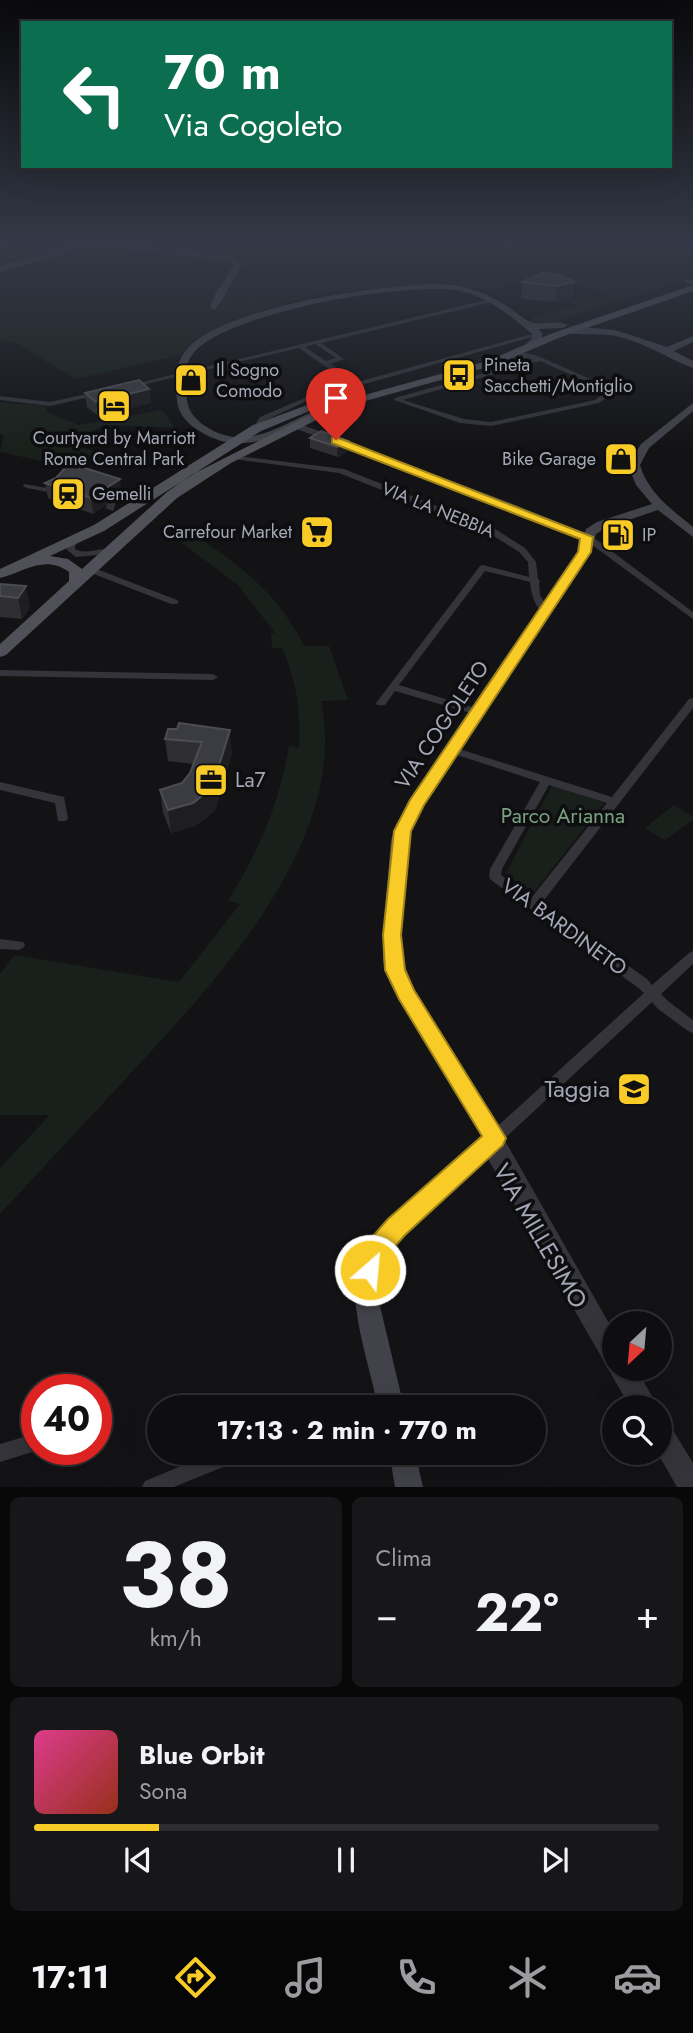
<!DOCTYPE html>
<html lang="it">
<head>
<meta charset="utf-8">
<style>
	:root { --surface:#0e0e10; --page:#171719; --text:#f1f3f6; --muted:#9b9c9f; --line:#2e2e30; --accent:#f8cb27 }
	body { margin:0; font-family:Jost,sans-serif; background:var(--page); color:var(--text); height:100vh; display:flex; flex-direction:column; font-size:26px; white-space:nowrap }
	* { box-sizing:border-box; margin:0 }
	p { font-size:23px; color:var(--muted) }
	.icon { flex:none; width:38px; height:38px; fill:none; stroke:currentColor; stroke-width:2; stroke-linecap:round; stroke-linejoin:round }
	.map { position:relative; height:1487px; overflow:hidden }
	.sheet { display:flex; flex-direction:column; gap:10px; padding:10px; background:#080809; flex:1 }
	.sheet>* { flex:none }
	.top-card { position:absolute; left:21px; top:21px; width:651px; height:147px; border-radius:0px; box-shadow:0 7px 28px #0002,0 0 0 2px var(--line); background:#0b6e4f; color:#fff; overflow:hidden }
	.needle { width:46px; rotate:206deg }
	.tools { position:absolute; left:602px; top:1311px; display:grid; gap:14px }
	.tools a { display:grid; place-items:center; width:70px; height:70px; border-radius:50%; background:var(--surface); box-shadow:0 7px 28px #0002,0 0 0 2px var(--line); font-size:35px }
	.speed { position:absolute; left:21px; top:1374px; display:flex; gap:14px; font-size:35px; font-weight:700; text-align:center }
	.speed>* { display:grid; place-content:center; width:91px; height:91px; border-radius:50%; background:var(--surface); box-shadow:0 7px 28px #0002,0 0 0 2px var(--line); line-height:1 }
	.speed .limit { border:10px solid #d22; background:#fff; color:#111 }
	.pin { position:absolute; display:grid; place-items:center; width:60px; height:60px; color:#fff; margin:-72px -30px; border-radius:50% 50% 50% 0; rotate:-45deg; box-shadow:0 0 7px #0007 }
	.pin .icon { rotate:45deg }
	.me { position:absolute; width:77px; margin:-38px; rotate:27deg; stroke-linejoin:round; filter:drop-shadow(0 0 5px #0008) }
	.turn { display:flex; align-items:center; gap:24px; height:147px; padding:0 28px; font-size:32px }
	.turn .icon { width:91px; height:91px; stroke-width:2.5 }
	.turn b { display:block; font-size:49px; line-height:60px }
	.big { font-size:52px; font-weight:700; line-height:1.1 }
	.sheet .tile { flex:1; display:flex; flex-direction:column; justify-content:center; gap:10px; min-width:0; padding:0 24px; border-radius:10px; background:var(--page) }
	.sheet .dial { align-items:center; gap:0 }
	.dial b { font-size:91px; line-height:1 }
	.song { display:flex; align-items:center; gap:21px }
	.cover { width:84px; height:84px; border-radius:10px; background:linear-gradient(135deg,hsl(330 70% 55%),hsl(10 70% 35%)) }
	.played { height:7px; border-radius:4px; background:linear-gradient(90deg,var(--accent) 20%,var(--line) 20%) }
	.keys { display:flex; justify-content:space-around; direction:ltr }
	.heat { display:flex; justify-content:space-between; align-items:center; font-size:38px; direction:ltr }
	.sheet .tiles { flex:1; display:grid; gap:10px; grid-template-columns:1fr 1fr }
	.tile:last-child { grid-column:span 2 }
	.trip { position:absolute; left:147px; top:1395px; width:399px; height:70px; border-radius:35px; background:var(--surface); box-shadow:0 7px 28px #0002,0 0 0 2px var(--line); font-weight:700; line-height:70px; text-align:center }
	.tab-bar { display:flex; height:112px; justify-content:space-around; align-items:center; background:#060606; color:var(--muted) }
	.tab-bar .icon { width:49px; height:49px }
	.tab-bar .active { color:var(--accent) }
	.tab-bar b { font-size:32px; color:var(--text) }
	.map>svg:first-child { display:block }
</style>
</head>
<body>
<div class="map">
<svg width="693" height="1487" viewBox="0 0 693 1487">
	<rect width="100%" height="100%" fill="#131315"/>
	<g fill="#19201b">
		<polygon points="0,242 693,242 693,277 549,324 535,323 530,320 538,315 576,306 569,301 591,294 603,299 610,296 554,277 488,290 444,283 326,293 276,305 220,326 198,338 180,355 75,379 18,344 0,340"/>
		<polygon points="0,402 46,406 47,412 79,425 162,410 175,428 105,425 65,445 155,462 113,460 56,464 0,452 4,435 0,434"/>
		<path d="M182 527C234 561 276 589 304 646H329L348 700 321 701C350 840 216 981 130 1074 87 1121 43 1167 0 1214V1168L50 1115H0V974L14 955 179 982 240 904 228 901C260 848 278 808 289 746L299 748C301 712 297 681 282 648H272L271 634 275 633 238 585 170 534Z"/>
		<polygon points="553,784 604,803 534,892 505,875"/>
		<polygon points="674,805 693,817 693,820 665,840 645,828"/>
	</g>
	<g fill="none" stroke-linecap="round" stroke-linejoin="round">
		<polyline stroke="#303135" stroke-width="8" stroke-dasharray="8 3.5" stroke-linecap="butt" points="96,501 117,508"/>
		<g fill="#34343a" fill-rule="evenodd">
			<path d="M490 299 493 301 492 302 321 343 344 359 331 364 357 382 528 335H532V337L311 399 266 420 260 430H257L253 428 260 417 307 397 350 384 299 348 129 388 126 386ZM315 344 336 358 326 361 305 347Z"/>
			<path d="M526 353 538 356 606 386 609 396 599 403 491 426 460 423 394 400 395 398 534 359C525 357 512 361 505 357L508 355ZM540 361 601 388 602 395 595 400 491 422 464 419 403 400Z"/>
			<polygon points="96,392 99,394 98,395 50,406 0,400 0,396 50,402"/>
			<polygon points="294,424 300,424 506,501 590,535 693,612 693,619 584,539 500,505 294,428"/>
			<path d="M230 455 344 469 495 529 525 548 536 562 538 579 540 581 539 583 540 595 550 611 548 613 545 614C535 608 531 594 530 582L485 571 399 685 482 710 483 712 482 714H474L395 691 385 705H377L376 703 480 566 483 565 529 577 528 562 519 552 489 533 339 473 233 459H230Z"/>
			<polygon points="24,484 53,489 57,491 53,493 27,488 23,486"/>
			<path d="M72 539 76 542 75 549C87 556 101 545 112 551L108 554 76 557 67 550 68 542Z"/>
			<polygon points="89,566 177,600 179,602 177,604 171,604 86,571 86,567"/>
			<polygon points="0,670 213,674 218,677 213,680 0,676"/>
			<path d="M693 698V708L541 904 647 979 652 985 689 953 693 951V964L661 994 668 1001 693 1020V1033L688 1031 658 1009 652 1002 504 1139 614 1332V1368H636L658 1407H630L480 1145 482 1140 488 1139 490 1133 644 993 637 987 491 880 489 877 490 869 540 782 448 752 447 750 452 747 456 748 612 797 689 699ZM549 785 607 803 532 897 501 875 502 869Z"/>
			<polygon points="0,782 64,797 68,818 66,821 58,821 55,803 0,790"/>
			<polygon points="0,939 23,942 25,945 23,948 19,950 0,949"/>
			<polygon points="660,1416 666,1419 693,1463 693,1487 677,1487 657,1452 660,1452"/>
			<polygon points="37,1433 37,1449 42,1449 0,1462 0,1444"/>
			<polygon points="215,1452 248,1452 245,1458 174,1487 142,1487 145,1481"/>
		</g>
		<g fill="#42434a" fill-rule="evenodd">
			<path d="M86 242 232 256 242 265C235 275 222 304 214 310L210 307 215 294 234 265 230 260 89 246 0 272V266Z"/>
			<polygon points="693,279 693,285 685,282 686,280"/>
			<path d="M441 284C466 285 487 293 508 307 515 311 523 319 531 322 543 326 558 319 568 325L563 328 538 329 542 333V339L527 351 522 348 532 338V334C512 317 487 296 460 291 409 281 223 312 192 355 183 367 185 386 187 401 189 412 196 420 205 426 248 454 283 423 323 407H331V411C288 429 247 460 201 432 189 425 178 415 177 400 175 382 174 364 187 349 224 306 384 284 441 284Z"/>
			<path d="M581 327 615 330 667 347 693 336V342L674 351 693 361V368C666 358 645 342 616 336 603 333 568 336 561 332Z"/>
			<path d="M693 403V411L649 448 640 465C648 493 671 509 693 527V537L658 510 605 528 596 534 591 552 413 823 409 840 401 935 403 961 415 991 506 1138 503 1145 404 1235 389 1253 384 1265 380 1283V1306L404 1407H378C371 1374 360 1340 356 1307 349 1252 388 1219 425 1186 444 1169 463 1153 482 1136L399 1000 383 961V935L391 840 397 823 579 552 586 529 597 522 652 504 636 485 628 465 641 444Z"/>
			<polygon points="389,1452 415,1452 423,1487 395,1487"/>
		</g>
		<path fill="#505059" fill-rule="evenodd" d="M693 285V291L561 337 495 365 340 408 231 463 177 498 6 655 0 657V644L69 581V572C45 554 24 572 0 578V569L94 525 253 425 326 398 336 400 261 431 104 531 50 556 68 559 82 569 167 492 191 475 332 404 487 361 553 333Z"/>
		<g stroke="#47484f" stroke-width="3.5">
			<polyline id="rail" points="0,246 10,242"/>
		</g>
		<use href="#rail" stroke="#0e0e10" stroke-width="2" stroke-dasharray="6" stroke-linecap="butt"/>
	</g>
	<g fill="#2f2f33">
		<polygon points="522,282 575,282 573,298 555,302 521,299"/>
		<polygon points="149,389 151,403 98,416 87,407 85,393"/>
		<polygon points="310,438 348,451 338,457 310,448"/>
		<polygon points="45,483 122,494 93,514 48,498"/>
		<polygon points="0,584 30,607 22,619 0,617"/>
		<polygon points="168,729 232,753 215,811 195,826 171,833 163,813 160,790 182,783 190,773 193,764 168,761 165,739"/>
	</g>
	<g fill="#1e1e21">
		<polygon points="575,282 573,298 555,302 557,286"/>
		<polygon points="149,389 151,403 98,416 96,402"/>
		<polygon points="348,441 348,451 338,457 337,447"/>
		<polygon points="120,479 122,494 93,514 91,498"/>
		<polygon points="26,586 30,607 22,619 18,598"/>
		<polygon points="230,730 232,753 215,811 195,826 171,833 168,810"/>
	</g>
	<g fill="#3b3c41" stroke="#4c4d53" stroke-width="2">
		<polygon points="543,273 560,275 575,282 557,286 522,282"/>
		<polygon points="139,380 149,389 96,402 85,393"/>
		<polygon points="321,431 348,441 337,447 310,438"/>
		<polygon points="75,465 120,479 91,498 45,483 56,478 66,467 71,468"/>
		<polygon points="0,584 26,586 18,598 0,596"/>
		<polygon points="179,723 230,730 212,788 193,803 168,810 160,790 182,783 190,773 202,742 165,739 168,729 177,729"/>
	</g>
	<linearGradient id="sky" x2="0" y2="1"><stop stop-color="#0a0a0c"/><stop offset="0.54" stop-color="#333946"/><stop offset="1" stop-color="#333946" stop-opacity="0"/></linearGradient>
	<rect width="693" height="451" fill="url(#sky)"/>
	<polygon fill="#f8cb27" stroke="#a18419" stroke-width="2" points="336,437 593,537 591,552 424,805 411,831 401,935 405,970 414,990 506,1138 503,1145 405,1235 389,1253 379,1278 370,1282 362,1278 358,1270 372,1237 388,1219 482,1136 399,999 385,970 383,935 394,831 410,800 578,552 580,539 332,443 332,438"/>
	<defs>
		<g id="bus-square" transform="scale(1.75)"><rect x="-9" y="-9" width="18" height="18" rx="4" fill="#f8cb27" stroke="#0e0e10"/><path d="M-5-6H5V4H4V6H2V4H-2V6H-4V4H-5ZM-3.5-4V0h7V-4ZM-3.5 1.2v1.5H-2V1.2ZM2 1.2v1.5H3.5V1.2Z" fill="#111"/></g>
		<g id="shop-square" transform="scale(1.75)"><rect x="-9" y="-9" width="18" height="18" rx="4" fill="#f8cb27" stroke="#0e0e10"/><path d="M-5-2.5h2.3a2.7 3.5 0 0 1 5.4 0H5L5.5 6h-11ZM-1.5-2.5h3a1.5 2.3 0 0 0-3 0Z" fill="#111"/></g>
		<g id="hotel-square" transform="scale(1.75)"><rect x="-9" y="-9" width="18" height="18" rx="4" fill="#f8cb27" stroke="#0e0e10"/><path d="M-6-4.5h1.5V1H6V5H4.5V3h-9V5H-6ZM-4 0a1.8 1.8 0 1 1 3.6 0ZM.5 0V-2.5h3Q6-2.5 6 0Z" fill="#111"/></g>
		<g id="station-square" transform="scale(1.75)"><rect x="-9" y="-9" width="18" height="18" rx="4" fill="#f8cb27" stroke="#0e0e10"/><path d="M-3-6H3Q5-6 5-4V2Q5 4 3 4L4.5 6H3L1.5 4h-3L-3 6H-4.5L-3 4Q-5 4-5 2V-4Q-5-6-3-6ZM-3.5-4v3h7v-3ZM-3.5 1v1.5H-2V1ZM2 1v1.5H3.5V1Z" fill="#111"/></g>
		<g id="supermarket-square" transform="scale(1.75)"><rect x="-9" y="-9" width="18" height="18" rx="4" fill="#f8cb27" stroke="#0e0e10"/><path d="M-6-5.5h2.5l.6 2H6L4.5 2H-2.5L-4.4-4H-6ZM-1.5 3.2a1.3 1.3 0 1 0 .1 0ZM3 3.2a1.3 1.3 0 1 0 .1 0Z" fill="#111"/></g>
		<g id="fuel-square" transform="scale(1.75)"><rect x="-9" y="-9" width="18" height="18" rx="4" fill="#f8cb27" stroke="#0e0e10"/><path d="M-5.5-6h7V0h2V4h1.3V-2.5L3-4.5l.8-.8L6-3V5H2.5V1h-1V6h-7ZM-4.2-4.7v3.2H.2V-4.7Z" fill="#111"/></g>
		<g id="office-square" transform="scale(1.75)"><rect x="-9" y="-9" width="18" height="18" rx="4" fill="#f8cb27" stroke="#0e0e10"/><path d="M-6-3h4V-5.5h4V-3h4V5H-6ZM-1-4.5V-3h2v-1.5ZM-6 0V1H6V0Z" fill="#111"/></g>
		<g id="school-square" transform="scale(1.75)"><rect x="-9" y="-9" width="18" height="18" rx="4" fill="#f8cb27" stroke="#0e0e10"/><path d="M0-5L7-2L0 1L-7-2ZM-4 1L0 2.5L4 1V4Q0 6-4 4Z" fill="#111"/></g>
	</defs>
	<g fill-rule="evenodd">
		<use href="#bus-square" x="459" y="375"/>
		<use href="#shop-square" x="191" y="380"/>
		<use href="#hotel-square" x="114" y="406"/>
		<use href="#shop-square" x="621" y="459"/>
		<use href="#station-square" x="68" y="494"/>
		<use href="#supermarket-square" x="317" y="532"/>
		<use href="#fuel-square" x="618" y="535"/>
		<use href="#office-square" x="211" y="780"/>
		<use href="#school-square" x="634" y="1089"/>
	</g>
	<g text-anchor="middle" stroke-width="7" stroke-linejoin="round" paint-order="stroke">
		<g font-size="18" fill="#a4a7b6" stroke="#0e0e10" text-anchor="start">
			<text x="484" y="371">Pineta<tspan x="484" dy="21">Sacchetti/Montiglio</tspan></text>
			<text x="216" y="376">Il Sogno<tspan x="216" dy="21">Comodo</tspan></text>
			<text x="114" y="444" text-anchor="middle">Courtyard by Marriott<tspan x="114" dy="21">Rome Central Park</tspan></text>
			<text x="596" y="465" text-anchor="end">Bike Garage</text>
			<text x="92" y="500">Gemelli</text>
			<text x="292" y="538" text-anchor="end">Carrefour Market</text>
			<text x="642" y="541">IP</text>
		</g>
		<g font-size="18" fill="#a4a7b6" stroke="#0e0e10">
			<text transform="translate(438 510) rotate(22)" y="6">VIA LA NEBBIA</text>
		</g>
		<g font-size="21" fill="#a4a7b6" stroke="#0e0e10">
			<text transform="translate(442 725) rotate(-56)" y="7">VIA COGOLETO</text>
			<text transform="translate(564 927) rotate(36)" y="7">VIA BARDINETO</text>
		</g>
		<g font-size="21" fill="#a4a7b6" stroke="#0e0e10" text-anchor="start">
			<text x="235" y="787">La7</text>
		</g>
		<g font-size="21" fill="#7aa181" stroke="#0e0e10">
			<text x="563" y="823">Parco Arianna</text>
		</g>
		<g font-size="24" fill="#a4a7b6" stroke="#0e0e10" text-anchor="end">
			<text x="610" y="1097">Taggia</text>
		</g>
		<g font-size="24" fill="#a4a7b6" stroke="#0e0e10">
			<text transform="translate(540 1236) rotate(60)" y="8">VIA MILLESIMO</text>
		</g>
	</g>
</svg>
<div class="tools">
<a><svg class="needle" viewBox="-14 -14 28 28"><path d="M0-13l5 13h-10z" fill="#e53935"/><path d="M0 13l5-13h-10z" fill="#9b9c9f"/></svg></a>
<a><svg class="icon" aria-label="search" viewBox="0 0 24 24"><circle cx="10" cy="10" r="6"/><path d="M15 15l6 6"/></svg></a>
</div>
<div class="speed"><div class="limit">40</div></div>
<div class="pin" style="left:336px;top:440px;background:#d93025"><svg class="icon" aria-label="arrive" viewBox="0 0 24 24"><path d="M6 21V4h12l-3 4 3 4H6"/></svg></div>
<svg class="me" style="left:370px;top:1270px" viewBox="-20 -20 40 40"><circle r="17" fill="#f8cb27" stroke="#fff" stroke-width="3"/><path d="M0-11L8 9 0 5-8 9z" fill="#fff"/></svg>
<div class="trip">17:13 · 2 min · 770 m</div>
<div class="top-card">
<div class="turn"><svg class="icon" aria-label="left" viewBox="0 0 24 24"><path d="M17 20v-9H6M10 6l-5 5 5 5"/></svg><div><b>70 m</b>Via Cogoleto</div></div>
</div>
</div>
<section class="sheet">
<div class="tiles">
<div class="tile dial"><b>38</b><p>km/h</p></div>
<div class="tile"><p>Clima</p>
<div class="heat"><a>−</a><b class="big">22°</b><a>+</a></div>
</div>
<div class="tile">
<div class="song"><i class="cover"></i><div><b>Blue Orbit</b><p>Sona</p></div></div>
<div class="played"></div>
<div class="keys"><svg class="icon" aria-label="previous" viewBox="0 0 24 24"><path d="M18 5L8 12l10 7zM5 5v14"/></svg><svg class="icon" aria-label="pause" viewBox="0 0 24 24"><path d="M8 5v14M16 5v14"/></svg><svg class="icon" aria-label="next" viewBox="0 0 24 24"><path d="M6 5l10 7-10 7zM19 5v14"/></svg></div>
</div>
</div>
</section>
<nav class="tab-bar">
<b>17:11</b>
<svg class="icon active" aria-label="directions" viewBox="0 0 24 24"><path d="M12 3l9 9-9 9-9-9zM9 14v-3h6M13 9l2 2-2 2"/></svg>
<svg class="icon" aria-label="music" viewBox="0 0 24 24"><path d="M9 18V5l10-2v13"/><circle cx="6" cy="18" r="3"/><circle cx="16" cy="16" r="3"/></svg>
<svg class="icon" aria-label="phone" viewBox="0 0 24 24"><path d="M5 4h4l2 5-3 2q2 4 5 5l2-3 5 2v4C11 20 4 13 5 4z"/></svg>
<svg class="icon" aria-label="climate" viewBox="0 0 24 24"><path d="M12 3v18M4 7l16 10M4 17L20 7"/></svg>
<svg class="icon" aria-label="car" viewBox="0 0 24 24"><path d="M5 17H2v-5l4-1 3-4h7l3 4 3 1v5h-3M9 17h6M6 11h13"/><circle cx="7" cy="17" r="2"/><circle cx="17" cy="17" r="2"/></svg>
</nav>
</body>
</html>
